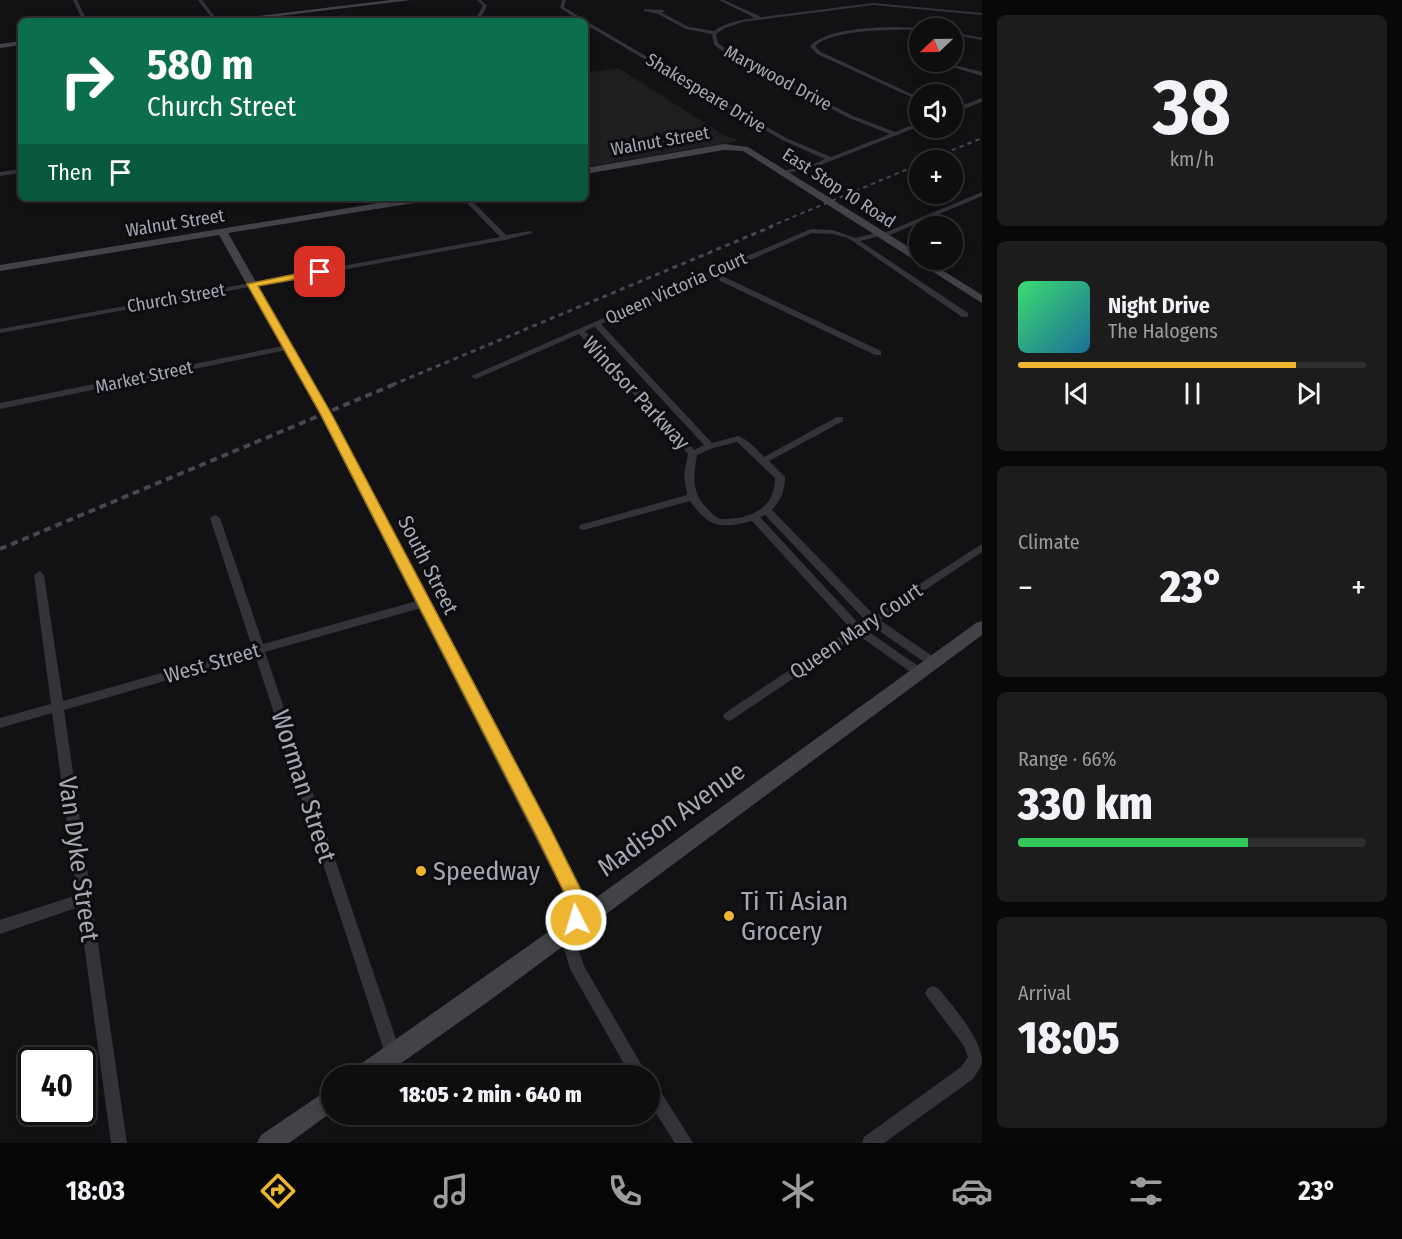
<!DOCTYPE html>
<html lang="en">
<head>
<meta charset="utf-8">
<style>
	:root { --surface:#0e0e0f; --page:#1c1c1d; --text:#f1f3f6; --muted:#9b9c9e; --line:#2e2e2f; --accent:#eeb630 }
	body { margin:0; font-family:"Fira Sans Condensed",sans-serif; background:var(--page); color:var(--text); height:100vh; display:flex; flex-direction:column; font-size:22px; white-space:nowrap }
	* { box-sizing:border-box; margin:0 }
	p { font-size:20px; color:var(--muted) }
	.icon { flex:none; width:33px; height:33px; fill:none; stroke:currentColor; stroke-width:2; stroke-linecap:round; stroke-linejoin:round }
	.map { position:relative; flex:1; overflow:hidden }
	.details { display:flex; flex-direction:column; gap:15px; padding:15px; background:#080808; width:420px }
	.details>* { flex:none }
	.banner { position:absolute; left:18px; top:18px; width:570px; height:183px; border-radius:9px; box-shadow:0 3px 15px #0003,0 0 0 2px var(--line); background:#0b6e4f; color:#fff; overflow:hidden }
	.needle { width:39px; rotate:248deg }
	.tools { position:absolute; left:909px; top:18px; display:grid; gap:12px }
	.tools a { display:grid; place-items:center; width:54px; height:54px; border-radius:50%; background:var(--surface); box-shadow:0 3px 15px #0003,0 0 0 2px var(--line); font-size:30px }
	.speed { position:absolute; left:18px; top:1047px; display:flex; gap:12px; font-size:30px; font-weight:700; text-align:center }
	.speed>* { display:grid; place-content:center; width:78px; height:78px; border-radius:50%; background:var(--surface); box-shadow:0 3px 15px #0003,0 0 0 2px var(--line); line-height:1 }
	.speed .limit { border:3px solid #111; border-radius:9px; background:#fff; color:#111 }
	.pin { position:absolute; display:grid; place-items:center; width:51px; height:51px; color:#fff; margin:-26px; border-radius:12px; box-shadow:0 3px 9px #0006 }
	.me { position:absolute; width:66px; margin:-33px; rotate:355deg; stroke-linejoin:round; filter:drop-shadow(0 0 4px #0008) }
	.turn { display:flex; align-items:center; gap:21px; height:126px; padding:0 30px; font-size:27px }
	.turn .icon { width:78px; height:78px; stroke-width:2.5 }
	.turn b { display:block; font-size:42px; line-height:51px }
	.then { display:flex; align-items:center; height:57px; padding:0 30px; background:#0003; gap:12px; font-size:22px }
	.big { font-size:45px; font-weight:800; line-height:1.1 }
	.details .tile { flex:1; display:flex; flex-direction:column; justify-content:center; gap:9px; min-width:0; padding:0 21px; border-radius:9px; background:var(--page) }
	.details .dial { align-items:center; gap:0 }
	.dial b { font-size:78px; line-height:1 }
	.song { display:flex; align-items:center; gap:18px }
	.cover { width:72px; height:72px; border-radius:9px; background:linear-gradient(135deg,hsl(140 70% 55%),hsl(200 70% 35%)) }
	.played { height:6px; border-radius:3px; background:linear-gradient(90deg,var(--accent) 80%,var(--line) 80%) }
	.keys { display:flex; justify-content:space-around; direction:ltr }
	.heat { display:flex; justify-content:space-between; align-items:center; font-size:33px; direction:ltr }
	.charge { height:9px; border-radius:4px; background:linear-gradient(90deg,#34c759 66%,var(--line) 0) }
	.trip { position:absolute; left:321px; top:1065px; width:339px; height:60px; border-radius:30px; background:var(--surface); box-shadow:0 3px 15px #0003,0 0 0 2px var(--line); font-weight:800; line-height:60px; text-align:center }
	.tab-bar { display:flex; height:96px; justify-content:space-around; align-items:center; background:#060606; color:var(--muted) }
	.tab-bar .icon { width:42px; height:42px }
	.tab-bar .selected { color:var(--accent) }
	.tab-bar b { font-size:27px; color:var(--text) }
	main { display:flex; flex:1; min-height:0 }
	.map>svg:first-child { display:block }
</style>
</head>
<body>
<main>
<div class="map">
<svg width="982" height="1143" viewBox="0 0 982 1143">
	<rect width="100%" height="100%" fill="#121214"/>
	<polygon fill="#1e1e21" points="618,68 722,134 739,141 585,167 585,73"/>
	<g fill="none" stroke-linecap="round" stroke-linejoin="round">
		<g fill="#333439" fill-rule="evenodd">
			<polygon points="73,0 77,0 87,21 83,21"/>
			<polygon points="198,0 202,0 218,21 214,21"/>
			<polygon points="477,0 481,0 487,6 481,17 501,21 472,18 430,21 477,16 483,6"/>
			<path d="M562 0H566L564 7 586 21 786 138 831 157 890 134 849 118 725 53 714 45 712 34 686 29 658 14 644 11V9L665 10 662 13 689 27 714 31C726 22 741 20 755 18L719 0H724L761 17 873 3 982 13V15L873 5 743 22 725 28 716 34 718 43 729 51 853 116 895 132 920 122V126L818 166 784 174 781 172 782 171 814 164 825 159 782 140 585 24V21H581L560 8Z"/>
			<path d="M896 27 922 28H920V30C894 29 833 29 815 46L821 52 920 98V101L817 54 810 46C828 28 871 28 896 27Z"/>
			<polygon points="952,32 982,38 982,40 952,34"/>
			<polygon points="936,62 942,62 982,72 982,76"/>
			<polygon points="982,98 982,102 952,113 952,109"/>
			<polygon points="21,169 21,173 0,176 0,172"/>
			<path d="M982 192V196L885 237 880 236 860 241 968 313V317H962L848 238 833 234 812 233 718 274 881 351V355H875L712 277 601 324 712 443 738 436C749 440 756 449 764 457L837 417H843V421L769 461 785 477C785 491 781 500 772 510L873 614 982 544V552L880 620 938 660 940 663 938 666H930L872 626 866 630 924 670 926 673 924 676H916L858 635 733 719 729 721 725 719 723 716 725 713 851 629 752 521C721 529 709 528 690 501L584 530 580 529 579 527 580 525 687 495 684 475 688 454 579 334 478 378 475 379 471 376 707 273V271H712L811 229 833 230 855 238 881 232 884 233ZM595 327 704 445 694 450 585 331ZM737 442 775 478C775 510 748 520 719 519 694 500 691 486 697 455L713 448ZM765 515 865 620 859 624 760 517Z"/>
			<polygon points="462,198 469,198 506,235 530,231 533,233 505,240 0,333 0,329 500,237"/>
			<polygon points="288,345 291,345 291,349 0,409 0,403"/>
			<polygon points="215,515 220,518 263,644 424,599 429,603 428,606 265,652 401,1054 399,1060 393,1062 387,1060 385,1054 255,655 64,710 127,1143 111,1143 79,907 0,934 0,920 77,895 52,713 0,728 0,718 51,704 34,575 39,571 44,575 63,701 252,647 210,518"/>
			<polygon points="573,920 578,922 580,927 578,948 584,966 648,1076 631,1076 570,969 564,948 568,922"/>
			<path d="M933 986 938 988C952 1005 982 1039 982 1062 981 1067 976 1074 973 1079L884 1143H862L864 1137 961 1067 968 1057 964 1046 928 998 925 993 928 988Z"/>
			<polygon points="650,1082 656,1084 693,1143 675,1143 650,1104"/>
		</g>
		<g fill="#414349" fill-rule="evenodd">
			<polygon points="391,0 411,0 237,21 217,21"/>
			<polygon points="21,41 21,45 0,48 0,44"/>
			<polygon points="724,144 748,147 920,254 920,260 926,260 982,295 982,303 743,151 724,150 585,174 585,168"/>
			<polygon points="409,198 431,198 426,201 228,233 331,413 550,826 583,892 586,905 976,623 982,621 982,635 489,1001 383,1076 352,1076 355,1068 565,920 566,898 319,413 219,235 0,271 0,265"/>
			<polygon points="332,1087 332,1112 289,1143 257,1143 261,1135"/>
		</g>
		<g stroke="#46484e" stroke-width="2" stroke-dasharray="4.5 4" stroke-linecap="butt">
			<polyline points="928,160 982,138"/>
			<polyline points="769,227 920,164"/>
		</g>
		<polyline stroke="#46484e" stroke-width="3" stroke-dasharray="5 4.5" stroke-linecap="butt" points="392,385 773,226"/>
		<polyline stroke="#46484e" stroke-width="4" stroke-dasharray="7 5" stroke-linecap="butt" points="0,549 395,384"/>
	</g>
	<polygon fill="#eeb630" stroke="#9b761f" stroke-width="1.5" points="320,269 324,270 324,274 258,286 331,413 549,826 585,898 582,926 576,929 569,926 566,920 567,898 537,837 320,413 247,284"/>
	<g fill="#eeb630" stroke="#0d0d0f" stroke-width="2">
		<circle cx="421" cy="871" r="6"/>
		<circle cx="729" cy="916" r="6"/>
	</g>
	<g text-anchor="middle" stroke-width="6" stroke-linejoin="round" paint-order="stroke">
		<g font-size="18" fill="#a4a8b4" stroke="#0d0d0f">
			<text transform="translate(778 78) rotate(28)" y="6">Marywood Drive</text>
			<text transform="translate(706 93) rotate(31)" y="6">Shakespeare Drive</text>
			<text transform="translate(660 141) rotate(-10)" y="6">Walnut Street</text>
			<text transform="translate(839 188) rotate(33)" y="6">East Stop 10 Road</text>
			<text transform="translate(175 223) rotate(-9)" y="6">Walnut Street</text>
			<text transform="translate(676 288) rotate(-24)" y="6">Queen Victoria Court</text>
			<text transform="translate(176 298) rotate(-10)" y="6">Church Street</text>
			<text transform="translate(144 377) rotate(-12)" y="6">Market Street</text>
		</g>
		<g font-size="21" fill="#a4a8b4" stroke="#0d0d0f">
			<text transform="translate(636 393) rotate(47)" y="7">Windsor Parkway</text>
			<text transform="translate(428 565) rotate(63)" y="7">South Street</text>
			<text transform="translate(856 631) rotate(-34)" y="7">Queen Mary Court</text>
			<text transform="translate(212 663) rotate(-16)" y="7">West Street</text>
		</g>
		<g font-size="26" fill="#a4a8b4" stroke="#0d0d0f">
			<text transform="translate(304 786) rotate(72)" y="9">Worman Street</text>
			<text transform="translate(671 819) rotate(-36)" y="9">Madison Avenue</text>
			<text transform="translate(79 859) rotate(82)" y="9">Van Dyke Street</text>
		</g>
		<g font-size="26" fill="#a4a8b4" stroke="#0d0d0f" text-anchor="start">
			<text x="433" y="880">Speedway</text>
			<text x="741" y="910">Ti Ti Asian<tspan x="741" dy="30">Grocery</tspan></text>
		</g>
	</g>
</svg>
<div class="tools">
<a><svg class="needle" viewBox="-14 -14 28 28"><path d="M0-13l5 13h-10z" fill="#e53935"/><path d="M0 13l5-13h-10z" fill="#9b9c9e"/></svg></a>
<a><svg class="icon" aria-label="sound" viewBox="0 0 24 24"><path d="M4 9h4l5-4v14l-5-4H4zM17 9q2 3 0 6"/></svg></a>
<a>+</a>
<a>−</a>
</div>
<div class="speed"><div class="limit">40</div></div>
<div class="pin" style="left:320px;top:272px;background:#d93025"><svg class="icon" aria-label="arrive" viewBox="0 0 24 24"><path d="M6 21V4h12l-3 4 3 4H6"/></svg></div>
<svg class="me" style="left:576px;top:920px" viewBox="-20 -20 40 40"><circle r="17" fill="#eeb630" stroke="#fff" stroke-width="3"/><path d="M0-11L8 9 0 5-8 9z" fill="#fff"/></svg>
<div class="trip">18:05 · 2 min · 640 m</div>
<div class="banner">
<div class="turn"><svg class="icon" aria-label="right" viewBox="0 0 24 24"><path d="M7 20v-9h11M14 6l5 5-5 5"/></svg><div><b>580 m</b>Church Street</div></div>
<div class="then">Then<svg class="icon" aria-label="arrive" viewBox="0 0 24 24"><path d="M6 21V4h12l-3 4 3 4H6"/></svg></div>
</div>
</div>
<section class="details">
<div class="tile dial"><b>38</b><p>km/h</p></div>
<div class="tile">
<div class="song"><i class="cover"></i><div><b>Night Drive</b><p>The Halogens</p></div></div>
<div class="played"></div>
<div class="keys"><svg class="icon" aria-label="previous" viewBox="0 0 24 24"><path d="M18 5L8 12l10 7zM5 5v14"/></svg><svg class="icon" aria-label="pause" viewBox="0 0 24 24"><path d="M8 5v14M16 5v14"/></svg><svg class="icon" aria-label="next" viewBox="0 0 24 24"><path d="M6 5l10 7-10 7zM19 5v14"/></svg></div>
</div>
<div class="tile"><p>Climate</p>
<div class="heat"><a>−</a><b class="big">23°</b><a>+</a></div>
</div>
<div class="tile"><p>Range · 66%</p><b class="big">330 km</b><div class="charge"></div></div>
<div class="tile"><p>Arrival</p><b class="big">18:05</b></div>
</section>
</main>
<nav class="tab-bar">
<b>18:03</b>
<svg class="icon selected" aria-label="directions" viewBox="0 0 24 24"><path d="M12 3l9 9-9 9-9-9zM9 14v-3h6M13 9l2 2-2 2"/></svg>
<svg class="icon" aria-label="music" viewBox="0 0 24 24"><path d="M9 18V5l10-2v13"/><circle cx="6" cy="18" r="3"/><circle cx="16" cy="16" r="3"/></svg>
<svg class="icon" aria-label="phone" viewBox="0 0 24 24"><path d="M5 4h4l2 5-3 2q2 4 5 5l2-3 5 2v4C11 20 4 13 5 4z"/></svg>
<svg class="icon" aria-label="climate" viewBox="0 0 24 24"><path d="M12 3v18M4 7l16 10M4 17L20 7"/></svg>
<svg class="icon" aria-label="car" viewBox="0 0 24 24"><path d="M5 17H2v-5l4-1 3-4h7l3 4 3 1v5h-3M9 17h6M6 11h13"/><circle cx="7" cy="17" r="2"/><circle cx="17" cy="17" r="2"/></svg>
<svg class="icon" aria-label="filters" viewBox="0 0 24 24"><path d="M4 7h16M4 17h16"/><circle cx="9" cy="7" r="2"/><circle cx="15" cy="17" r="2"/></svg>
<b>23°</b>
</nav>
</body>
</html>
